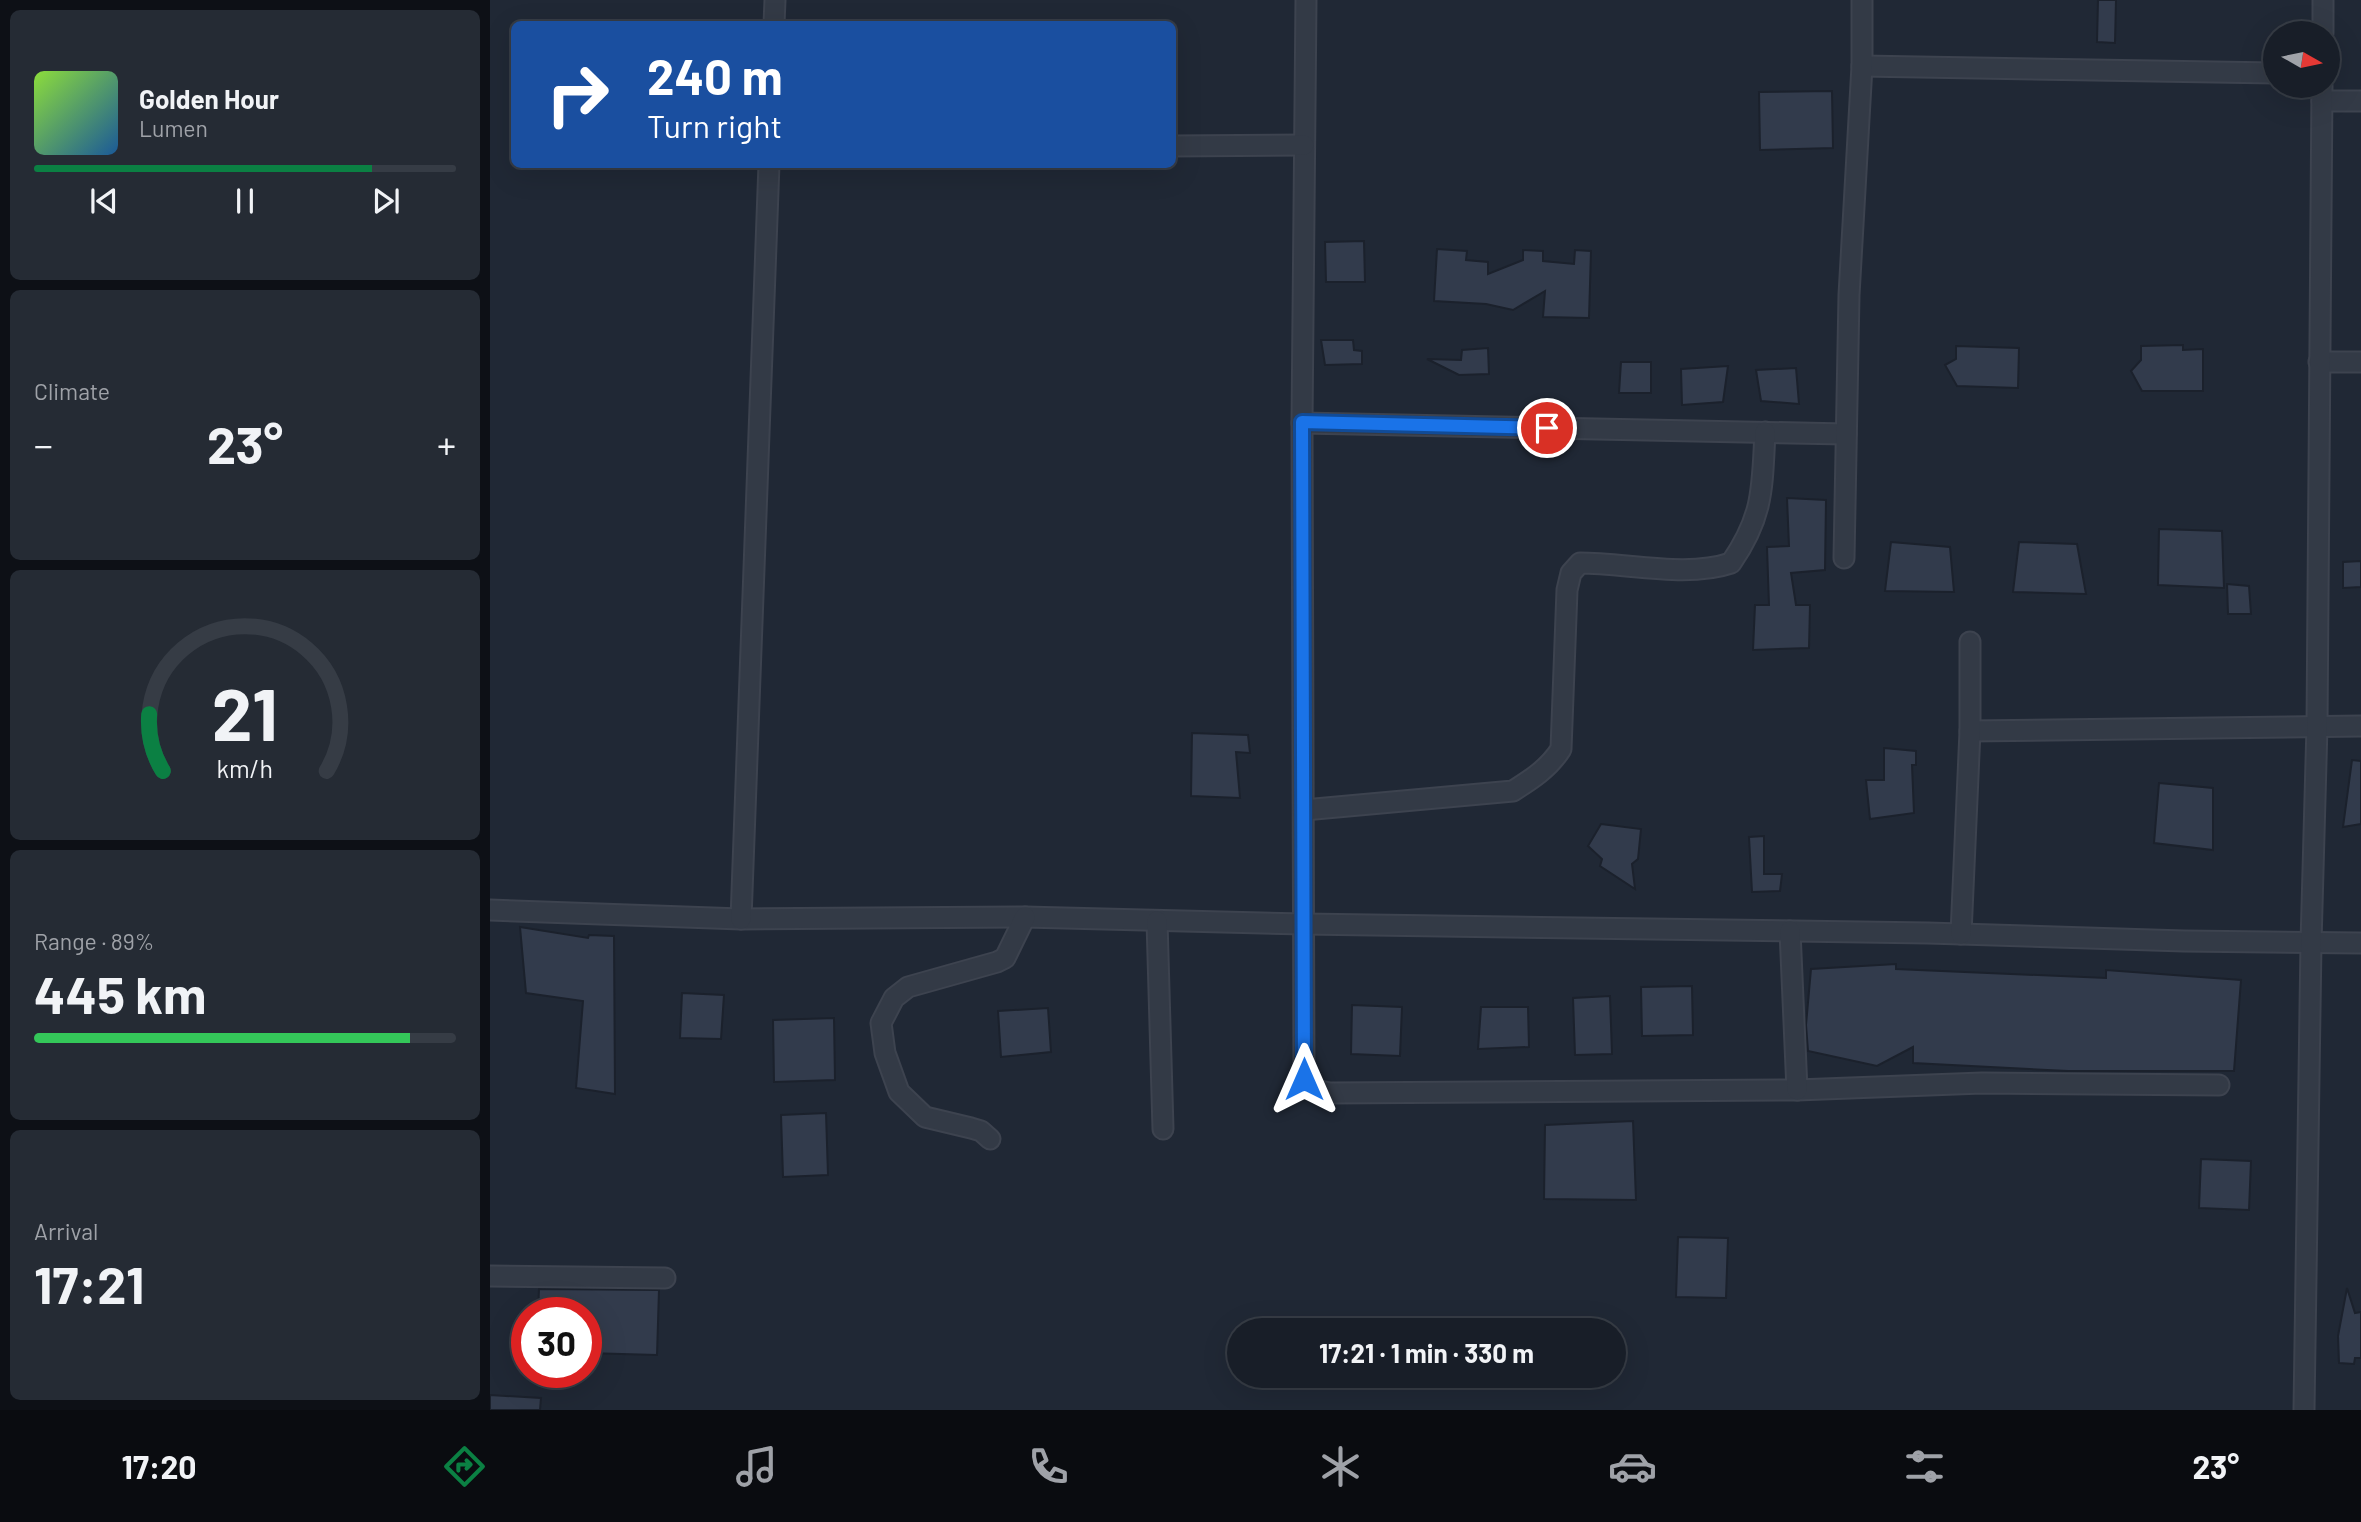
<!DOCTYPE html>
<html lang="en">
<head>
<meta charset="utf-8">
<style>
	:root { --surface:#181e28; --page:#252b34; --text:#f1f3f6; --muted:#9fa2a8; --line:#363c45; --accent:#0b8043 }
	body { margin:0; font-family:Barlow,sans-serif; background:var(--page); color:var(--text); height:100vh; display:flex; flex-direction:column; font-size:26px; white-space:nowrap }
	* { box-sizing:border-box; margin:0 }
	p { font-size:23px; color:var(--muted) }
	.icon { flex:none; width:38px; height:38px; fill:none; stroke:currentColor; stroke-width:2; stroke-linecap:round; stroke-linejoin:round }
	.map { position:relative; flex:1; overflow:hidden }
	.side { display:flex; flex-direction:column; gap:10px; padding:10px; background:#0d1016; width:490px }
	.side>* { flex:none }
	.hud { position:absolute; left:21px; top:21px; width:665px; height:147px; border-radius:10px; box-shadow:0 7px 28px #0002,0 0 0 2px var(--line); background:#1a4fa0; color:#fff; overflow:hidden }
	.needle { width:46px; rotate:99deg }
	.fabs { position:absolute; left:1773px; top:21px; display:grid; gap:14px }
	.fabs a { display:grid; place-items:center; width:77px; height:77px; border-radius:50%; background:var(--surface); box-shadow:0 7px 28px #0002,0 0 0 2px var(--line); font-size:35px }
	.speed { position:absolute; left:21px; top:1297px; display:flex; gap:14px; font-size:35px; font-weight:700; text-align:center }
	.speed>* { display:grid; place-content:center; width:91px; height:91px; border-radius:50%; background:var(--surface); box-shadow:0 7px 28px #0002,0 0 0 2px var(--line); line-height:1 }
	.speed .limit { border:10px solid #d22; background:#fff; color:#111 }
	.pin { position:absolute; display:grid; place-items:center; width:60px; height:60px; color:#fff; margin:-30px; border:4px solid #fff; border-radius:50%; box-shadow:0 2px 7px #0007 }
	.me { position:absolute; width:77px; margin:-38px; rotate:0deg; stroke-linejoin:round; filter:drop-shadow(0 0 5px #0008) }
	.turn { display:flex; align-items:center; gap:24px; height:147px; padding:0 21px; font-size:32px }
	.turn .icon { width:91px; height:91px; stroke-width:2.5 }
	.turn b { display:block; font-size:49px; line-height:60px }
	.big { font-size:52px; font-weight:700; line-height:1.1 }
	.side .card { flex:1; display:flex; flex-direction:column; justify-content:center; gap:10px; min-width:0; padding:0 24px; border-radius:10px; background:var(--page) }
	.side .dial { align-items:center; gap:0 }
	.dial svg { height:182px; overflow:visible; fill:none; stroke:var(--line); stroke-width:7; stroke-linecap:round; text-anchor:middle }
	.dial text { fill:var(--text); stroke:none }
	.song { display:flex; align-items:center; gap:21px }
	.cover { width:84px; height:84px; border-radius:10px; background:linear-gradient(135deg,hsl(90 70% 55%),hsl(210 70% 35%)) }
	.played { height:7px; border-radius:4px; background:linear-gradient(90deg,var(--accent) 80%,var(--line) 80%) }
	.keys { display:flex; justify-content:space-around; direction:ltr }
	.heat { display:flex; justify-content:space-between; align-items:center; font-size:38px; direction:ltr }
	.charge { height:10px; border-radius:5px; background:linear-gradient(90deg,#34c759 89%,var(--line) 0) }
	.trip { position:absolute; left:737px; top:1318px; width:399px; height:70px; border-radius:35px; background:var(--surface); box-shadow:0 7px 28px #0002,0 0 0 2px var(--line); font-weight:700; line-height:70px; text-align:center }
	.dock { display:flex; height:112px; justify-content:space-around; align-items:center; background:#0a0c10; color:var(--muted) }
	.dock .icon { width:49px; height:49px }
	.dock .on { color:var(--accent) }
	.dock b { font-size:32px; color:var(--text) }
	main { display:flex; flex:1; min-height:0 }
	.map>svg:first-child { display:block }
</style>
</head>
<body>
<main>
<section class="side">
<div class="card">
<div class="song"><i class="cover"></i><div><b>Golden Hour</b><p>Lumen</p></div></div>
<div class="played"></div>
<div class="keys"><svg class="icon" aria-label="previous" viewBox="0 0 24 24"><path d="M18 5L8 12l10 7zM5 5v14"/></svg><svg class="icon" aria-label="pause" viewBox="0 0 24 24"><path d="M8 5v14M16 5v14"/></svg><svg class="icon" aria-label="next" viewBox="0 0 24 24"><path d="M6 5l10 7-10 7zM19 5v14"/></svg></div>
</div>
<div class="card"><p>Climate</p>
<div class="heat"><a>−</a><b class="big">23°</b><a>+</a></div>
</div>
<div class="card dial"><svg viewBox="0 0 100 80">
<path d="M14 69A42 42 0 1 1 86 69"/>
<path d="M14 69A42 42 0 0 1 8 44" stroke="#0b8043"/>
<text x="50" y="56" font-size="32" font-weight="700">21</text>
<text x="50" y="72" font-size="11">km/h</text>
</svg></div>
<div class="card"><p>Range · 89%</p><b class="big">445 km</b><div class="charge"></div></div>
<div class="card"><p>Arrival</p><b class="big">17:21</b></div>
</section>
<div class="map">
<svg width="1871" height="1410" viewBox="0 0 1871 1410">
	<rect width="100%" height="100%" fill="#202835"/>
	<g fill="#323b4c" stroke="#1b212c" stroke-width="2">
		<polygon points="1608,0 1626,0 1625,43 1607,42"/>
		<polygon points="1342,91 1343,148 1270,150 1269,92"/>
		<polygon points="874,241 875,282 836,282 835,242"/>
		<polygon points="947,249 977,251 976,260 998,262 998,274 1033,260 1033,250 1053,251 1053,261 1084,264 1085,250 1101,251 1099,318 1053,317 1055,291 1023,310 996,304 944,301"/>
		<polygon points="831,340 863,340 864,350 872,351 872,364 835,365"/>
		<polygon points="1693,345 1693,350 1713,349 1713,391 1652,391 1641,371 1651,360 1651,346"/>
		<polygon points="1466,346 1529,348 1528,388 1467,386 1455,365 1466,359"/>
		<polygon points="998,348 999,374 969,375 937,359 971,360 972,350"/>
		<polygon points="1131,362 1161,362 1161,393 1129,393"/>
		<polygon points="1238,366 1233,402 1192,405 1191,369"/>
		<polygon points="1306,368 1309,404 1271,401 1266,370"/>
		<polygon points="1297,498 1336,500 1335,570 1301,573 1306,605 1320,605 1319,648 1263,650 1265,605 1279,605 1277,547 1299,546"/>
		<polygon points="1669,529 1732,531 1734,588 1668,585"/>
		<polygon points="1401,542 1460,547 1464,592 1395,591"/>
		<polygon points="1529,542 1587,544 1596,594 1523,592"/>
		<polygon points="1871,561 1871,587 1853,588 1853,562"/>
		<polygon points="1737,584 1759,586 1761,614 1738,614"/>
		<polygon points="702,733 758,735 760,753 746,752 750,798 701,796"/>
		<polygon points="1394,748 1426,751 1426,765 1422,765 1424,813 1380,819 1376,780 1394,780"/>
		<polygon points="1862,760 1871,761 1871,824 1853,827"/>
		<polygon points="1669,783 1723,788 1723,850 1664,843"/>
		<polygon points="1111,824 1151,829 1148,859 1142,864 1145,889 1110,866 1112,859 1098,846"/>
		<polygon points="1274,836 1274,874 1292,874 1290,891 1262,892 1259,837"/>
		<polygon points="30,927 98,938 99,935 124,936 125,1094 86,1088 93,1001 36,993"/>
		<polygon points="1406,964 1406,969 1616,978 1616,970 1751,980 1744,1071 1578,1071 1423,1063 1423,1047 1387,1066 1318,1051 1316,1025 1321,969"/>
		<polygon points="1202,986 1203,1035 1152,1036 1151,987"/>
		<polygon points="192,993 234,995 231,1039 190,1038"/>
		<polygon points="1120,996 1122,1054 1085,1055 1083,998"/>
		<polygon points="862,1005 912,1007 910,1056 861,1054"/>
		<polygon points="991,1007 1038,1007 1039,1047 988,1049"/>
		<polygon points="558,1008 561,1052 511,1057 508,1011"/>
		<polygon points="344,1018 345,1080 284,1082 283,1020"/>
		<polygon points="336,1113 338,1175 293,1177 291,1115"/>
		<polygon points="1143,1121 1146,1200 1054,1199 1055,1125"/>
		<polygon points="1711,1159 1761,1161 1759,1210 1709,1208"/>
		<polygon points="1188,1237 1238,1238 1236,1298 1186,1297"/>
		<polygon points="1857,1288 1865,1313 1871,1312 1871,1358 1865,1358 1864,1364 1849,1363 1848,1336"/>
		<polygon points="49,1289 169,1290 167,1355 96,1353 96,1312 48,1312"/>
		<polygon points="0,1395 51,1398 50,1410 0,1410"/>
	</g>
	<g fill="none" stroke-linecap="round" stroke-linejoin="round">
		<g stroke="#3d434f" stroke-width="23">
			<g id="minor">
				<polyline points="816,0 812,423 814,1079 824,1090 840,1093 1307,1090 1492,1083 1729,1085"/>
				<polyline points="284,24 285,0"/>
				<polyline points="1833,33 1833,0"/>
				<polyline points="1372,66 1785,73"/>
				<polyline points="1832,101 1871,101"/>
				<polyline points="682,146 814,145"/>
				<polyline points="1829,362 1871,362"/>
				<polyline points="812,423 1356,434"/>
				<polyline points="1354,558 1359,295 1372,66 1372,0"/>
				<polyline points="1480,731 1871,726"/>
				<path d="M814 810 1023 791C1042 779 1059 768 1071 749L1077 590 1081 573 1090 563C1137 563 1197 578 1241 563 1274 515 1272 488 1275 432"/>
				<polyline points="0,910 251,919 535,917 814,924 1438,933 1694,941 1871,943"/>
				<polyline points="251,919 279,164"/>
				<polyline points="667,921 673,1129"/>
				<polyline points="1300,931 1307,1090"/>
				<polyline points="1471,934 1480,731 1480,642"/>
				<polyline points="500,1139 491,1131 481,1128 435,1117 409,1092 395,1053 391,1023 404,998 418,987 507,962 515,958 535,917"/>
				<polyline points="0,1276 175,1278"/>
				<polyline points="1814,1410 1821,943 1827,726 1832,86"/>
			</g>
		</g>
		<use href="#minor" stroke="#333a46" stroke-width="19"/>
	</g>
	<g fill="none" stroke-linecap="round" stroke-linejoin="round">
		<g stroke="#114b97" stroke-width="18">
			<polyline id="route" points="814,1079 812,422 1057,428"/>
		</g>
		<use href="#route" stroke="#1a73e8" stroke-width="12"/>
	</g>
</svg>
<div class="fabs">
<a><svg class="needle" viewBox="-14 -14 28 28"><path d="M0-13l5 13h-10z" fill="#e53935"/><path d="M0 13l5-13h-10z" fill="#9fa2a8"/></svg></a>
</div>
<div class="speed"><div class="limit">30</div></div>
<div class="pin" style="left:1057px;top:428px;background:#d93025"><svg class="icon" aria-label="arrive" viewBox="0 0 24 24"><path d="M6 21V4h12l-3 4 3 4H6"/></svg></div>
<svg class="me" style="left:814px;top:1079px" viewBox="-20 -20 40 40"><path d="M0-17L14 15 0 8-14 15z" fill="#1a73e8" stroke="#fff" stroke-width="4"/></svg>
<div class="trip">17:21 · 1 min · 330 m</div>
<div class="hud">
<div class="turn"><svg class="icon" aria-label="right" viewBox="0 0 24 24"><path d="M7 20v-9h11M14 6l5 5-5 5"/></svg><div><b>240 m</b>Turn right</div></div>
</div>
</div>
</main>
<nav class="dock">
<b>17:20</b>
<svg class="icon on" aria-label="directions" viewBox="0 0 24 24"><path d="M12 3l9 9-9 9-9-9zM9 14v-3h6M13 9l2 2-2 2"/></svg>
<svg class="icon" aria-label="music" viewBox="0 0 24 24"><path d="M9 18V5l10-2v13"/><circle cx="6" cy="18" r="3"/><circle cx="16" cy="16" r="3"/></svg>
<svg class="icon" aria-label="phone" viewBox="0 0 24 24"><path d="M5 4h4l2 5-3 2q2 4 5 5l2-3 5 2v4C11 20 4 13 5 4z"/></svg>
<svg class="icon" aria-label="climate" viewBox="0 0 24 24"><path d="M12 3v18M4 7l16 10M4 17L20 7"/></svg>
<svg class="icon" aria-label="car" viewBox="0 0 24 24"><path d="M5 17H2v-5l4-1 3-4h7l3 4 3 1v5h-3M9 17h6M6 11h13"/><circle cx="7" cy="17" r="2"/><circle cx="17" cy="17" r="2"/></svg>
<svg class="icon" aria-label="filters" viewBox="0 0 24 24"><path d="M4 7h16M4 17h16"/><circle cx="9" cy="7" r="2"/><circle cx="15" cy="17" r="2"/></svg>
<b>23°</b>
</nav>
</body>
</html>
